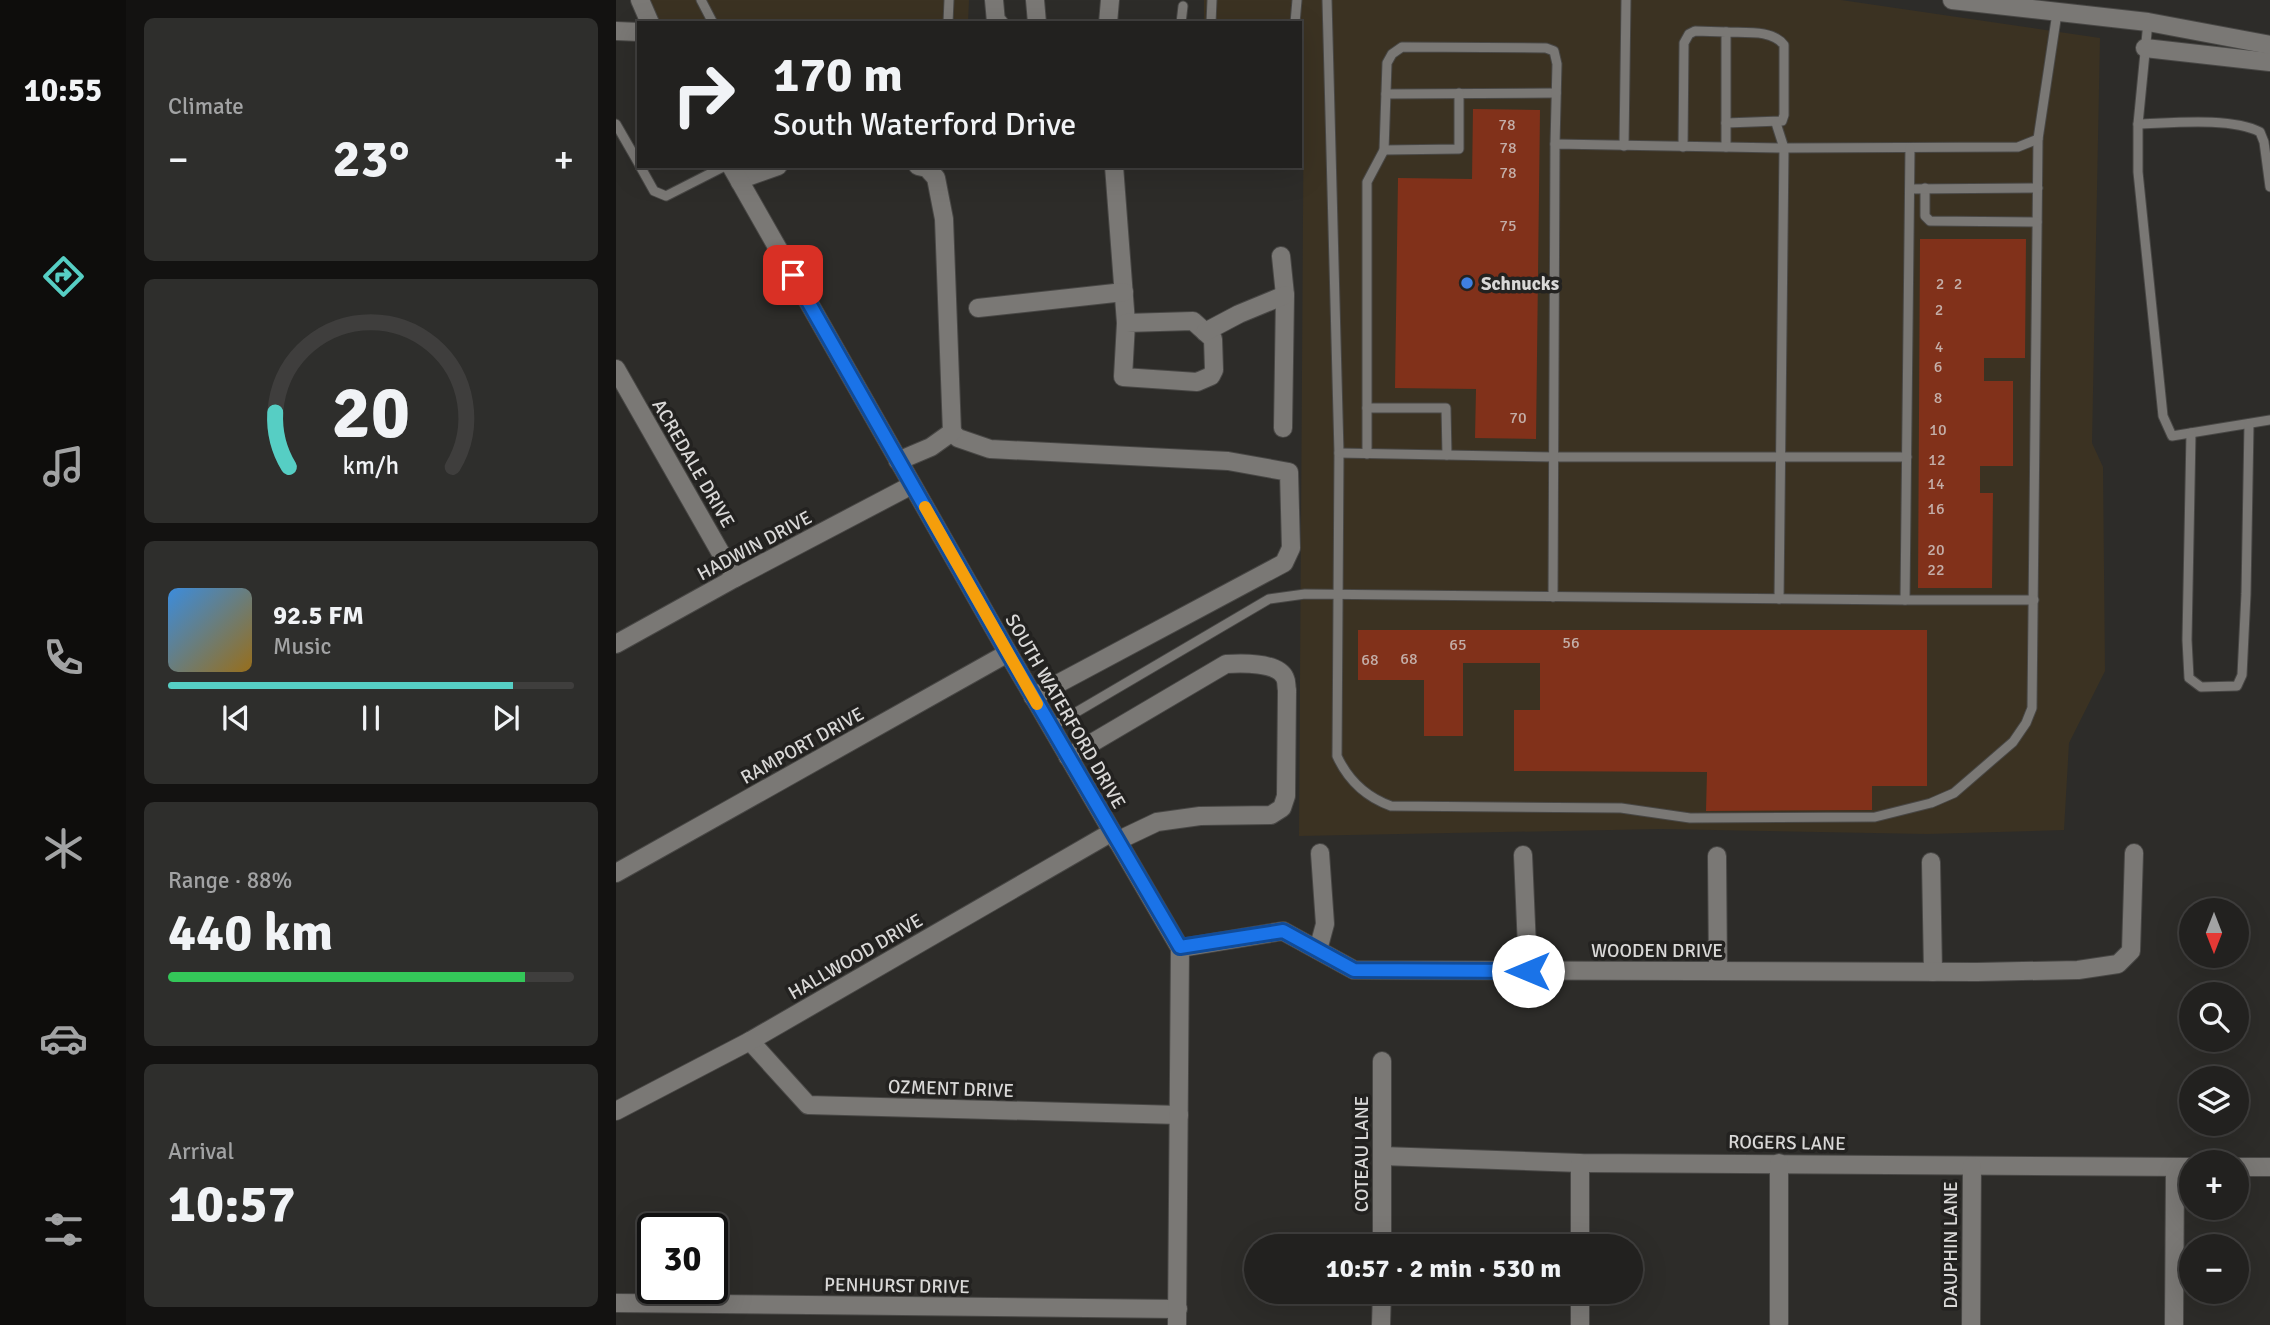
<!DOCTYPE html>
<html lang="en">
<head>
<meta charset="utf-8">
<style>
	:root { --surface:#22211f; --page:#2e2e2c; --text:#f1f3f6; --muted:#a2a3a4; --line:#3f3e3d; --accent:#56cec4 }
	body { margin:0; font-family:Signika,sans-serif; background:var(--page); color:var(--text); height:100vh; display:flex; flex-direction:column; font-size:26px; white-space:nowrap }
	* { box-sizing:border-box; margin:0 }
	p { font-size:23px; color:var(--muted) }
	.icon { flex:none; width:38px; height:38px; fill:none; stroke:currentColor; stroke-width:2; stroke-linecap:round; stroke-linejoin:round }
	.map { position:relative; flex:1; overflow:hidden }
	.drawer { display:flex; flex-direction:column; gap:18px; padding:18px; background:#131211; width:490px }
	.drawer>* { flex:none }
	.guide { position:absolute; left:21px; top:21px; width:665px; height:147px; border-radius:0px; box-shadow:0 7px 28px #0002,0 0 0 2px var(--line); background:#22211f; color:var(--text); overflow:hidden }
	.needle { width:46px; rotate:180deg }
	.tools { position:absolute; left:1563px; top:898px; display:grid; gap:14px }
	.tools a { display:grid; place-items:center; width:70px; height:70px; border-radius:50%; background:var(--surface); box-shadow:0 7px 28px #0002,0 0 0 2px var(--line); font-size:35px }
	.speed { position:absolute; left:21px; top:1213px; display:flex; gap:14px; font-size:35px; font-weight:700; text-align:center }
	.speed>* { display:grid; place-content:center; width:91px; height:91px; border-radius:50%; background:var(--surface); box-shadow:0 7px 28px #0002,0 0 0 2px var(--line); line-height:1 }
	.speed .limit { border:4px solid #111; border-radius:10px; background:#fff; color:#111 }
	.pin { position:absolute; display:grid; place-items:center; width:60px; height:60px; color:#fff; margin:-30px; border-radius:14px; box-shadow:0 4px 10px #0006 }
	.me { position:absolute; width:77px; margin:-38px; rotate:270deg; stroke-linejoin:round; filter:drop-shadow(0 0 5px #0008) }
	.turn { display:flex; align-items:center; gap:24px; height:147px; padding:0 21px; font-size:32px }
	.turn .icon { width:91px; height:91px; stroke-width:2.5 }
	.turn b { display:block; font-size:49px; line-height:60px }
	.big { font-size:52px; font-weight:700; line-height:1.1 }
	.drawer .tile { flex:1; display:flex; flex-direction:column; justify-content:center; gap:10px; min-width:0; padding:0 24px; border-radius:10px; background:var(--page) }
	.drawer .dial { align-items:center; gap:0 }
	.dial svg { height:182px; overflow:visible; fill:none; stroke:var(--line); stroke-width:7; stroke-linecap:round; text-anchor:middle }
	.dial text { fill:var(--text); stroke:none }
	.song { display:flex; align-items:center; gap:21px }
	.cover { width:84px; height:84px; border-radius:10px; background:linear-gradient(135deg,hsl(210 70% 55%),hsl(40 70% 35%)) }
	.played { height:7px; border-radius:4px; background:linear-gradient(90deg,var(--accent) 85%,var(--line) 85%) }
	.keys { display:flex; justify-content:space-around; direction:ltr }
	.heat { display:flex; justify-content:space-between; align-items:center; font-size:38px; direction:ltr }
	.charge { height:10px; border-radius:5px; background:linear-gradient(90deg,#34c759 88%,var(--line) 0) }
	.trip { position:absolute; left:628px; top:1234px; width:399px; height:70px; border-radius:35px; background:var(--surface); box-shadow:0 7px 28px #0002,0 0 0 2px var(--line); font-weight:700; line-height:70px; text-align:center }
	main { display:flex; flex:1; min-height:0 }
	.dock { display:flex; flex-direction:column; width:126px; justify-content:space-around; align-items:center; background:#0e0d0c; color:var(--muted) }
	.dock .icon { width:49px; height:49px }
	.dock .active { color:var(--accent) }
	.dock b { font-size:32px; color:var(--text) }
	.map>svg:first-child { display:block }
</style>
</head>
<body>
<main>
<nav class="dock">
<b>10:55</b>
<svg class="icon active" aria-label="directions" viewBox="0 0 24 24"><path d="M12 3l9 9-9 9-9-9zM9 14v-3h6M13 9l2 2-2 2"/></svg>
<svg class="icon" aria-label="music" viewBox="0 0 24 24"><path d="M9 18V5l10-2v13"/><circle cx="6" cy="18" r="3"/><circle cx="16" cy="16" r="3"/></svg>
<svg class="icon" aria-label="phone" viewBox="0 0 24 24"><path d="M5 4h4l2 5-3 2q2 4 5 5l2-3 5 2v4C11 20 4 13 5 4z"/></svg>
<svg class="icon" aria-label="climate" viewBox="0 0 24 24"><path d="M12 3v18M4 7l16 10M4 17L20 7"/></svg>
<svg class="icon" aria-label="car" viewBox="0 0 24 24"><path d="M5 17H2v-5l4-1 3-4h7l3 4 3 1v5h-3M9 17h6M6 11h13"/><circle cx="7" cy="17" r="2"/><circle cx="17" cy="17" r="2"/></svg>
<svg class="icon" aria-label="filters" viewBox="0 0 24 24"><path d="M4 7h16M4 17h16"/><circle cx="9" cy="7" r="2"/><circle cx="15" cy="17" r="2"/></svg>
</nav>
<section class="drawer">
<div class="tile"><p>Climate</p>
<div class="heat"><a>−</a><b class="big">23°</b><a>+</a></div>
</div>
<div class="tile dial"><svg viewBox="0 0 100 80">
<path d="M14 69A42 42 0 1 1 86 69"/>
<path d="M14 69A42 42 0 0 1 8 45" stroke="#56cec4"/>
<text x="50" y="56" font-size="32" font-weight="700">20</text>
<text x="50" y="72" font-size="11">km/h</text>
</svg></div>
<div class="tile">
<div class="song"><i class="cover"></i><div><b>92.5 FM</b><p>Music</p></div></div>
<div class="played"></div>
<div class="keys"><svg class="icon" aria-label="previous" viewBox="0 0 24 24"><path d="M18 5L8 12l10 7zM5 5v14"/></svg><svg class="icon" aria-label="pause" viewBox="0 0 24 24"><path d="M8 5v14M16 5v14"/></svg><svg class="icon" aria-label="next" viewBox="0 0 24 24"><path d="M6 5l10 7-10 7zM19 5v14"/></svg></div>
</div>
<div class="tile"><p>Range · 88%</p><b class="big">440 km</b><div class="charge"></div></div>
<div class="tile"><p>Arrival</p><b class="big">10:57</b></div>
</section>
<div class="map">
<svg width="1654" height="1325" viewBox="0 0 1654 1325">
	<rect width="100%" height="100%" fill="#2d2c29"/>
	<g fill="#3b3222">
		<polygon points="24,0 353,0 352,23 34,23"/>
		<polygon points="588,0 1225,0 1484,38 1476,443 1487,467 1489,671 1453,743 1448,830 1311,834 1045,829 683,836 688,61 684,60 684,23 588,23"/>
	</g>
	<g fill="#81311a">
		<polygon points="857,109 924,110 920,439 859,438 860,389 779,388 782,178 856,179"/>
		<polygon points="1304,239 1410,239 1409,358 1368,358 1368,381 1397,381 1397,466 1364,466 1364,493 1377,493 1376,588 1302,588"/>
		<polygon points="742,630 1311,630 1311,786 1256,786 1256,810 1090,811 1091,772 898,771 898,710 924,710 924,663 847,663 847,736 808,736 808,680 742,680"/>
	</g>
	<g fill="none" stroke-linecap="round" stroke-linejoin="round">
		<g stroke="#484745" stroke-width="11">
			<g id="lane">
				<polyline points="85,0 97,23"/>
				<path d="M711 0 723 453 721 756C732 780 750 797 775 806L1005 808 1074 818 1259 817 1315 803 1338 793 1397 742 1410 723 1416 708 1422 139"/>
				<polyline points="1532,22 1522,124 1522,172 1547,416 1556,436 1654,420"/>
				<polyline points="332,23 333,0"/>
				<polyline points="565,23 567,6"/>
				<polyline points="595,23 596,0"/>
				<polyline points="679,23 681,0"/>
				<path d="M1110 32C1128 33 1156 29 1168 45V115L1166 121 1110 123"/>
				<polyline points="770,94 940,93"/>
				<polyline points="1160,123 1168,148 1163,599"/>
				<polyline points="0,124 23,164"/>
				<path d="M1522 124C1556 123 1615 117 1644 132L1648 142 1654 187"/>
				<polyline points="1008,146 1010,0"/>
				<polyline points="1067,147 1068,43 1073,34 1079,31 1110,32 1110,147"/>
				<polyline points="768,150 843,149 843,93"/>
				<polyline points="24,166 38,191 50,196 109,166"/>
				<polyline points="1309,188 1309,216 1314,221 1421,222"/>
				<polyline points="1294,189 1422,188"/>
				<polyline points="751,408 830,408 831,455"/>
				<polyline points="1575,433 1571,640 1573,678 1585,687 1621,686 1626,675 1630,594 1633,424"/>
				<polyline points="723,453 937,457 1291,457"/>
				<polyline points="751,454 751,182 768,150 771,63 776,54 786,47 930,48 938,51 941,64 939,144"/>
				<polyline points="937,597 939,144 1168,148 1402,147 1422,139 1441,13"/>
				<polyline points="1289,600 1418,600"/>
				<polyline points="435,727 653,599 689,594 1289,600 1294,148"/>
			</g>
		</g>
		<g stroke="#484745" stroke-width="20">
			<g id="street">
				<polyline points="378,0 380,22 383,23"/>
				<polyline points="419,0 421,23"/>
				<polyline points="492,23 494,0"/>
				<polyline points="0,31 23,32"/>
				<polyline points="1529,48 1654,62"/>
				<polyline points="498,166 510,323"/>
				<polyline points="124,182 131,177 162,166"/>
				<polyline points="665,256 669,295 667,428"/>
				<polyline points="362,308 508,292"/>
				<polygon points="577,321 597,339 598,370 595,376 581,382 507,377 510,323"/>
				<polyline points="589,332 623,314 669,295"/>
				<polyline points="0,369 119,578"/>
				<polyline points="336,432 342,438 374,449 612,461 673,472 675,548 668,563 417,697"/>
				<polyline points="282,461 315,447 336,432 328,219 320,178 311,168 302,166"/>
				<polyline points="0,644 119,578 296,485"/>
				<path d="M452 757 610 664C625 663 662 662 669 678 671 682 670 686 671 690L670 796 666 808 655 815 584 816 541 822 501 841"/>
				<polyline points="907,855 912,971"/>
				<polyline points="1101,856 1102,971"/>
				<polyline points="1315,862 1317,972"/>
				<polyline points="0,873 392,653"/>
				<polyline points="564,948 667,931 738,970 1361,972 1462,970 1502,964 1515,951 1518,853"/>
				<polyline points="702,950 709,924 704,853"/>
				<polyline points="134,1041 192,1105 563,1115"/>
				<polyline points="0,1111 134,1041 496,832"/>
				<polyline points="766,1156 964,1163 1575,1167"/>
				<polyline points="1620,1167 1654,1167"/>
				<polyline points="766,1246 766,1061"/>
				<polyline points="964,1246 964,1163"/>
				<polyline points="0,1303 562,1309"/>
				<polyline points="1163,1323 1163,1163"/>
				<polyline points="765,1325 766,1292"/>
				<polyline points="964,1325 964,1292"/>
				<polyline points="1355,1325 1356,1166"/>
				<polyline points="1558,1325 1559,1167"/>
			</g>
		</g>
		<g stroke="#484745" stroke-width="20">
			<g id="secondary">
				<polyline points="24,0 34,23"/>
				<polyline points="1336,0 1532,22 1654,45"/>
				<polyline points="115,166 392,653 564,948 561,1325"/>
			</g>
		</g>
		<use href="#lane" stroke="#7a7875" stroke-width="9"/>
		<use href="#street" stroke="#7a7875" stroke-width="18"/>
		<use href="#secondary" stroke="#7a7875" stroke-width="18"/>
	</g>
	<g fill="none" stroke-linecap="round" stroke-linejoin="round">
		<g stroke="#114b97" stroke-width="18">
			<polyline id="route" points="177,275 392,653 564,947 667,931 738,970 912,971"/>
		</g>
		<use href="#route" stroke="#1a73e8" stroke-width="12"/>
		<polyline stroke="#f59e0b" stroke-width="12" points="309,507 421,704"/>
	</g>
	<circle fill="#3f7fe0" stroke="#232220" stroke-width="2.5" cx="851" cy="283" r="7"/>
	<g text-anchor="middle" stroke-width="7" stroke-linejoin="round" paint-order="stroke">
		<g font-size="16" fill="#c3aea8">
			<text x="891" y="130">78</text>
			<text x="892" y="153">78</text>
			<text x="892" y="178">78</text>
			<text x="892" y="231">75</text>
			<text x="1324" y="289">2</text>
			<text x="1342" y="289">2</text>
			<text x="1323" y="315">2</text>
			<text x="1323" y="352">4</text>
			<text x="1322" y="372">6</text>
			<text x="1322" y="403">8</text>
			<text x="902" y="423">70</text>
			<text x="1322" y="435">10</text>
			<text x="1321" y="465">12</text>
			<text x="1320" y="489">14</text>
			<text x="1320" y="514">16</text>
			<text x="1320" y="555">20</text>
			<text x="1320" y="575">22</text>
			<text x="955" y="648">56</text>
			<text x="842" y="650">65</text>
			<text x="793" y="664">68</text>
			<text x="754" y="665">68</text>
		</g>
		<g font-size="19" font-weight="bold" fill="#d9d8d7" stroke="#232220" text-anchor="start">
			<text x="865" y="290">Schnucks</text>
		</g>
		<g font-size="19" fill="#d9d8d7" stroke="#232220">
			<text transform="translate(78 463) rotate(60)" y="7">ACREDALE DRIVE</text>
			<text transform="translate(138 545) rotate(-28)" y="7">HADWIN DRIVE</text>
			<text transform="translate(450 711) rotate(60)" y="7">SOUTH WATERFORD DRIVE</text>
			<text transform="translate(186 745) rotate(-29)" y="7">RAMPORT DRIVE</text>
			<text x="1041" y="957">WOODEN DRIVE</text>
			<text transform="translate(239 956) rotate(-30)" y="7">HALLWOOD DRIVE</text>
			<text transform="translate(335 1088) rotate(2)" y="7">OZMENT DRIVE</text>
			<text transform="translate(1171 1142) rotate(1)" y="7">ROGERS LANE</text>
			<text transform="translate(745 1154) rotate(-90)" y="7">COTEAU LANE</text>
			<text transform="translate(1334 1245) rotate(-90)" y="7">DAUPHIN LANE</text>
			<text transform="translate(281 1285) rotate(1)" y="7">PENHURST DRIVE</text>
		</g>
	</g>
</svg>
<div class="tools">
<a><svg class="needle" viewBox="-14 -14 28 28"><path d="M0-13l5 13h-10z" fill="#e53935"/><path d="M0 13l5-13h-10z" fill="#a2a3a4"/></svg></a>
<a><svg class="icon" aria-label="search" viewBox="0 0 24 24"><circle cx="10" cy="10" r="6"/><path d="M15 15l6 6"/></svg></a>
<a><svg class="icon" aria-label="layers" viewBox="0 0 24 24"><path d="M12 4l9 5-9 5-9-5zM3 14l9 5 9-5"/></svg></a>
<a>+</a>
<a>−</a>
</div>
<div class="speed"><div class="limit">30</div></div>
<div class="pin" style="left:177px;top:275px;background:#d93025"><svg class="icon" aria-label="arrive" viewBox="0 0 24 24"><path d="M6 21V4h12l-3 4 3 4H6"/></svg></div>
<svg class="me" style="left:912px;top:971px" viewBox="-20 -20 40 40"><circle r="19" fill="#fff"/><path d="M0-13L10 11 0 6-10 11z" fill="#1a73e8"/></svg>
<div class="trip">10:57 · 2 min · 530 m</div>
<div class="guide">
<div class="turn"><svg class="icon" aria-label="right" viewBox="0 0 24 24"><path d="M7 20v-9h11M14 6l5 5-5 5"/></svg><div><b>170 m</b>South Waterford Drive</div></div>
</div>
</div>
</main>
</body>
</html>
